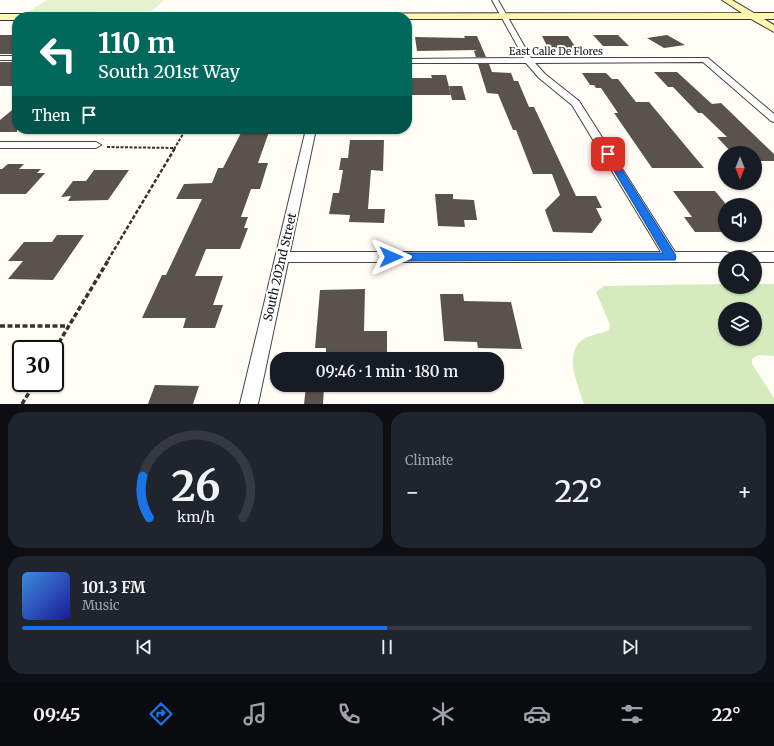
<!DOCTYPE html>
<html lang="en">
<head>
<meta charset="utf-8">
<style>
	:root { --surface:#171b24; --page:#20242c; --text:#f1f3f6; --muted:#9ea1a6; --line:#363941; --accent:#1a73e8 }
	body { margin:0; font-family:Merriweather,serif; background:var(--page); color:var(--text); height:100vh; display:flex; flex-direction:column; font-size:15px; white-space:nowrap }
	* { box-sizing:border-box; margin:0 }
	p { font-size:13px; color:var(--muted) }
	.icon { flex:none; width:22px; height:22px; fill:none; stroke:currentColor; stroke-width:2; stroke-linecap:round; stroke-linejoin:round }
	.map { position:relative; height:404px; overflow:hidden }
	.side { display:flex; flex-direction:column; gap:8px; padding:8px; background:#0d0f14; flex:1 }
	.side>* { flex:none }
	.banner { position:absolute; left:12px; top:12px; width:400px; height:122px; border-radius:16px; box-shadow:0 1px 3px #0004; background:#00695c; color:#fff; overflow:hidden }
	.needle { width:26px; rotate:180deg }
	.controls { position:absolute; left:718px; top:146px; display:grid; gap:8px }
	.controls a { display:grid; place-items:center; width:44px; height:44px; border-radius:50%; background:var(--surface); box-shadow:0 1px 3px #0004; font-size:20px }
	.speed { position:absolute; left:12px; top:340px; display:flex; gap:8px; font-size:20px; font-weight:700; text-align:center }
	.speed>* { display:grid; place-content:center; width:52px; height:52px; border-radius:50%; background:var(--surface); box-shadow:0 1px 3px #0004; line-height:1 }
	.speed .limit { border:2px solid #111; border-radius:6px; background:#fff; color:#111 }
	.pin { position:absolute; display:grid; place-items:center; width:34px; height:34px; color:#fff; margin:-17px; border-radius:8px; box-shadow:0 2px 6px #0006 }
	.me { position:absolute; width:44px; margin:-22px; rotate:90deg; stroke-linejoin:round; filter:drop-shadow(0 0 3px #0008) }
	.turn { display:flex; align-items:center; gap:14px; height:84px; padding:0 20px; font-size:18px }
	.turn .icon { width:52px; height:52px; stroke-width:2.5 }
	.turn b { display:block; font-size:28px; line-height:34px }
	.then { display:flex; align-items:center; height:38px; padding:0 20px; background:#0003; gap:8px; font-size:15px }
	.big { font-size:30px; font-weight:600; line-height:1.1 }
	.side .tile { flex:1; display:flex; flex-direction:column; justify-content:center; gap:6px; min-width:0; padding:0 14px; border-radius:16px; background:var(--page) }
	.side .dial { align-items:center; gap:0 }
	.dial svg { height:104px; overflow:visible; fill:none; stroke:var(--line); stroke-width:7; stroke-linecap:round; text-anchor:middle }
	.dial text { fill:var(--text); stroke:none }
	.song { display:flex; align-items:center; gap:12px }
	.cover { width:48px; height:48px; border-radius:6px; background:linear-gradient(135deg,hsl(210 70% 55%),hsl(240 70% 35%)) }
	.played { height:4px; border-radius:2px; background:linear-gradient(90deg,var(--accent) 50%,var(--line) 50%) }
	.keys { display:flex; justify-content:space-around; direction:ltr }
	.heat { display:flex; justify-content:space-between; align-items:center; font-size:22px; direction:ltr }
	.side .tiles { flex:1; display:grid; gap:8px; grid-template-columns:1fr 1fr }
	.tile:last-child { grid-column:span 2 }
	.trip { position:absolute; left:270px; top:352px; width:234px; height:40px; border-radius:16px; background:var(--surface); box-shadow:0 1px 3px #0004; font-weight:600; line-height:40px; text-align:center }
	.dock { display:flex; height:64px; justify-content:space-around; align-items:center; background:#090b0e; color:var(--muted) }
	.dock .icon { width:28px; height:28px }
	.dock .selected { color:var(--accent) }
	.dock b { font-size:18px; color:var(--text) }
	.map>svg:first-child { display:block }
</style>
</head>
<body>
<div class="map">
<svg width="774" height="404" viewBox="0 0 774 404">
	<rect width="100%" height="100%" fill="#fffdf5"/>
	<path fill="#d5ebbd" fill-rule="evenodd" d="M725 284V287H755V284H774V356L758 355 752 359V364L774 398V404H584C578 385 562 351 585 338 593 334 601 334 609 330L610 325 596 292 604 286ZM725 309H755V339H725Z"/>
	<polygon fill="#e6f2cf" points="47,0 164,0 152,11 28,12"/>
	<g fill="#5a524d">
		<rect x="0" y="35" width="17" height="19"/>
		<polygon points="593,35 618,35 629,46 603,46"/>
		<polygon points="667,35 685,45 664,48 647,38"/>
		<polygon points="464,36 477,36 486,57 476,57 474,51 477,50 417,51 415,37 465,38"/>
		<polygon points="542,36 568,36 577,49 548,48"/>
		<rect x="0" y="62" width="17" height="24"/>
		<polygon points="478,64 489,64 492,72 511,73 514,81 518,81 529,107 534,107 576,196 596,196 602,208 596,208 602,220 592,233 553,232 545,210 560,195 552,174 533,174 516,130 513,130 498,94 487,93"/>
		<polygon points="654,72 677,72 712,104 721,103 774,154 774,161 755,161 755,153 732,153 717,137 727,137 702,113 698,113 673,87 668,87"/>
		<polygon points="582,73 606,73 612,79 618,79 636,102 649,102 704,168 652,168 614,113 618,113 601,88 596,88 594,85 590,85"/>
		<polygon points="431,75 446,75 451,95 412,95 410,78 432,78"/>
		<polygon points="449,86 462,86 466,100 452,100"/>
		<polygon points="17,106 17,132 0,132 0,120"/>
		<polygon points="243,129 270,129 258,163 268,163 260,189 251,189 241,217 248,217 244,228 248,228 240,249 206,249 195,276 223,276 213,305 223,305 215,328 183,328 186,318 142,318 162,275 166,275 202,199 176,199 184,184 212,183 218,168 223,168"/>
		<polygon points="350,140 384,140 383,171 371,170 368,209 385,209 384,223 349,222 350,215 329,214 333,193 339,193 343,170 339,170 341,158 348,158"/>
		<polygon points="8,164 24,164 19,169 41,169 37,173 45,173 26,194 0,194 0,169 2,169"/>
		<polygon points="94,170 129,170 108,200 68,201 71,196 61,197 73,181 86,181"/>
		<polygon points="673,191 715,191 725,203 725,232 695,232 684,217 692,217"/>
		<polygon points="435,194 453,194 453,199 474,200 477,220 464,220 465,227 438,226"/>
		<polygon points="57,235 84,235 53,280 8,279 23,261 8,261 24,242 52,242"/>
		<polygon points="365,289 364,331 387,331 387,352 326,354 326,348 315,348 320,290"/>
		<polygon points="440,294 463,294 464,301 511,302 522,349 478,348 477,342 444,341"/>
		<polygon points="155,385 199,386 193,404 148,404"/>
		<polygon points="306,387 324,387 323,404 304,404"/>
	</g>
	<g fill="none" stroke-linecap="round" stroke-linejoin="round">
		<g stroke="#444" stroke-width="2">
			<g id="street">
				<polygon points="492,0 498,0 531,58 708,58 774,114 774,122 771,121 703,62 535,63 545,74 579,101 675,252 725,252 730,253 732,257 725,257 725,262 288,262 258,404 240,404 306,129 316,129 290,252 661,252 572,105 539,78 526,63 407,63 407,59 524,58"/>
				<rect x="0" y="56" width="17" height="4"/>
				<polygon points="0,142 96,142 101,145 96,148 0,148"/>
				<polygon points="755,252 774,252 774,262 755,262 755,257 748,257 750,253"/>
			</g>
		</g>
		<g stroke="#333" stroke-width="2">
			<polygon id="secondary" points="722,0 732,0 754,13 774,13 774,19 764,19 774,25 774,32 751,19 407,19 407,17 17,17 17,20 0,20 0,14 742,13"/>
		</g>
		<g stroke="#333" stroke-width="2" stroke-dasharray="3 1.5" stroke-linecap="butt">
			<polyline points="107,147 174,148"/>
			<polyline points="174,149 186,129"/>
		</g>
		<polyline stroke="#333" stroke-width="2.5" stroke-dasharray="4 2" stroke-linecap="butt" points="108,260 175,148"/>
		<g stroke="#333" stroke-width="3.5" stroke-dasharray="5 2.5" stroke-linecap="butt">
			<polyline points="0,326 68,326"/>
			<polyline points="55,349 109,259"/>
			<polyline points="22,404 35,383"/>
		</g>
		<use href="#street" fill="#fff" fill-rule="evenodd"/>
		<use href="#secondary" fill="#fff6b0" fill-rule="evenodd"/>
	</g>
	<polygon fill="#1a73e8" stroke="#114b97" points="608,152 612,154 675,254 676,257 675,260 391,261 388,260 386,257 388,254 391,253 663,253 604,154"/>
	<g text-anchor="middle" stroke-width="4" stroke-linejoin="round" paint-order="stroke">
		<g font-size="10" fill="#111" stroke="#fff">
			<text x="556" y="55">East Calle De Flores</text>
		</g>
		<g font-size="12" fill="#111" stroke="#fff">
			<text transform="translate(280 267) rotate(-77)" y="4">South 202nd Street</text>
		</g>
	</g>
</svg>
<div class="controls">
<a><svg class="needle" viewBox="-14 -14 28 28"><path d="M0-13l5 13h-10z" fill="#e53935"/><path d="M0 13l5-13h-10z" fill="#9ea1a6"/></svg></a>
<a><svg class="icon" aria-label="sound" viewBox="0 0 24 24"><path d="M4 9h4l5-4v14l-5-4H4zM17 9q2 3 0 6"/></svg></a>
<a><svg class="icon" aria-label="search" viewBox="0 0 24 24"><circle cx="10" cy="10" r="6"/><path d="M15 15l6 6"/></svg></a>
<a><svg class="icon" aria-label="layers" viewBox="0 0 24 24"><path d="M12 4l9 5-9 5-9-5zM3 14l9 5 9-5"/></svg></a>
</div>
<div class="speed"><div class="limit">30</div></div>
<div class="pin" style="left:608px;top:154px;background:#d93025"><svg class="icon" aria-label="arrive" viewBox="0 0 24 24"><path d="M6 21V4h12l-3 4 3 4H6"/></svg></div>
<svg class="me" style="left:391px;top:257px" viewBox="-20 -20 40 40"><path d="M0-17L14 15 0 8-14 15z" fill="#1a73e8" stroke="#fff" stroke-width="4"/></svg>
<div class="trip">09:46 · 1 min · 180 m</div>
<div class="banner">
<div class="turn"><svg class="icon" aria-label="left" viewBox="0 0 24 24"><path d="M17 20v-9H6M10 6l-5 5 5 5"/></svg><div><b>110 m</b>South 201st Way</div></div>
<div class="then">Then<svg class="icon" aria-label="arrive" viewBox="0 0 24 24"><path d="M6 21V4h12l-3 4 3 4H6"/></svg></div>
</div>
</div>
<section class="side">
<div class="tiles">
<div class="tile dial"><svg viewBox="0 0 100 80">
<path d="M14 69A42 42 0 1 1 86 69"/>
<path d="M14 69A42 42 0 0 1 9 37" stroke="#1a73e8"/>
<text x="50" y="56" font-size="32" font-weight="700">26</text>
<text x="50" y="72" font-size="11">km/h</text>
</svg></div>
<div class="tile"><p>Climate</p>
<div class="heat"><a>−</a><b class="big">22°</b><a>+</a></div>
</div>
<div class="tile">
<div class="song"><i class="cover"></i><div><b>101.3 FM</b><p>Music</p></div></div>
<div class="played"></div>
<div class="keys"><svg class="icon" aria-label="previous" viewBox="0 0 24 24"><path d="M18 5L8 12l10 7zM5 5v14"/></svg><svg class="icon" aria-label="pause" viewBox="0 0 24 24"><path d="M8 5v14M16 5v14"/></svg><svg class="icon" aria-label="next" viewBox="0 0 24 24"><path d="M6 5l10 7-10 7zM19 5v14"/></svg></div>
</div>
</div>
</section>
<nav class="dock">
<b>09:45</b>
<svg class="icon selected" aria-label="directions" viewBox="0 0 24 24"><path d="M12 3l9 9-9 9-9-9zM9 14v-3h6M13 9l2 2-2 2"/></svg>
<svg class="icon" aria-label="music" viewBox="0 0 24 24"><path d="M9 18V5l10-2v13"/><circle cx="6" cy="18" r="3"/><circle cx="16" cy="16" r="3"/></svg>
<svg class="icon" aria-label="phone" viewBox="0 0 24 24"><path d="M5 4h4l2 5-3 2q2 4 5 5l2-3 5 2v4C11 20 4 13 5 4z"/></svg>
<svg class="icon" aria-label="climate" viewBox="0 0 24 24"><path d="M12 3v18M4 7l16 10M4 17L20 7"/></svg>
<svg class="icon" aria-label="car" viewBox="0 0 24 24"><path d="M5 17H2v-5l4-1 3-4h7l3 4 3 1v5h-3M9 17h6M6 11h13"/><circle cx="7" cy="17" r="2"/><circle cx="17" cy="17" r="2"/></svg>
<svg class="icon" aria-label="filters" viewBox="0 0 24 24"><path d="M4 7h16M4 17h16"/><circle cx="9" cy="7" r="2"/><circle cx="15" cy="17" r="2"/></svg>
<b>22°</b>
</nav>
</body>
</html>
